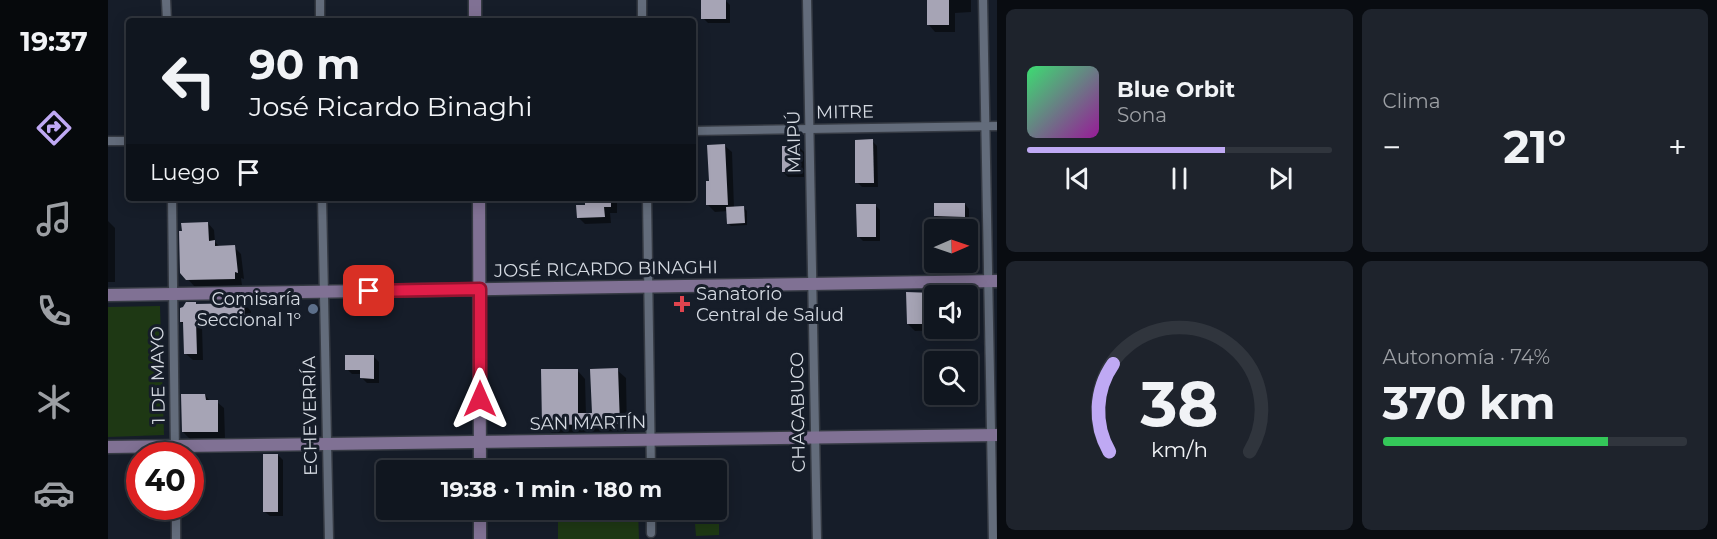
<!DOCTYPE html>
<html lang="es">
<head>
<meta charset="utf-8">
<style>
	:root { --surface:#10161f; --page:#1e232c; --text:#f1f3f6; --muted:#9c9fa4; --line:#30353d; --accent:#bfa9f4 }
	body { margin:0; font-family:Montserrat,sans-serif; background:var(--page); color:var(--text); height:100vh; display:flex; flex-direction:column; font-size:22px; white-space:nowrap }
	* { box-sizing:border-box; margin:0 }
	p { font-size:20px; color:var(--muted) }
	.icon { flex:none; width:33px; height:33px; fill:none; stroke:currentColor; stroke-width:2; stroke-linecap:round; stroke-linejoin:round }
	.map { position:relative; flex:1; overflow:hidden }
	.details { display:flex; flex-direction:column; gap:9px; padding:9px; background:#090c11; width:720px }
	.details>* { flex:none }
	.hud { position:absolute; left:18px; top:18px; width:570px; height:183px; border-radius:6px; box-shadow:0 3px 15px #0003,0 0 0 2px var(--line); background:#10161f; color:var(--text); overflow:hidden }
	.needle { width:39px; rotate:88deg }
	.fabs { position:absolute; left:816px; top:219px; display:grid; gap:12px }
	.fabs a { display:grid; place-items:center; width:54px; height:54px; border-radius:6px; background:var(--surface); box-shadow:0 3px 15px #0003,0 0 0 2px var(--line); font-size:30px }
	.speed { position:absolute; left:18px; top:442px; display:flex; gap:12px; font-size:30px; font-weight:700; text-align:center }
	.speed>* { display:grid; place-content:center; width:78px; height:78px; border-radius:50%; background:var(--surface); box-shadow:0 3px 15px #0003,0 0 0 2px var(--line); line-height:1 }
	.speed .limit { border:9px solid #d22; background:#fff; color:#111 }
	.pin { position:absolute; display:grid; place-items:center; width:51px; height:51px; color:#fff; margin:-26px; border-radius:12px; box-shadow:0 3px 9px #0006 }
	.me { position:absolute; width:66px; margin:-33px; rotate:0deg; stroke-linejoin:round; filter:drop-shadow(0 0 4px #0008) }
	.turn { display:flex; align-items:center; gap:21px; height:126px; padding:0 24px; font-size:27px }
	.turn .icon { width:78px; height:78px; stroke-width:2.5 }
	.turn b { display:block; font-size:42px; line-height:51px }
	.then { display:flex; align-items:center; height:57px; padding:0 24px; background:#0003; gap:12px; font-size:22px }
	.big { font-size:45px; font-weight:700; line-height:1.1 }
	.details .widget { flex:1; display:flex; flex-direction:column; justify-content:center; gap:9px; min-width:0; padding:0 21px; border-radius:9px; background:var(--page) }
	.details .dial { align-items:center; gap:0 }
	.dial svg { height:156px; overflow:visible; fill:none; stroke:var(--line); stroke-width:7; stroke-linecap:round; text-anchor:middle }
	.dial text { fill:var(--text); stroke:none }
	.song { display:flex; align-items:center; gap:18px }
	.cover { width:72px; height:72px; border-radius:9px; background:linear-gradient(135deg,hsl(140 70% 55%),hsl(300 70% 35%)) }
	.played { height:6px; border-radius:3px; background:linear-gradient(90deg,var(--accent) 65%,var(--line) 65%) }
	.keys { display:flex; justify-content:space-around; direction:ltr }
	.heat { display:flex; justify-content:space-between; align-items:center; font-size:33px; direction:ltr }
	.charge { height:9px; border-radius:4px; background:linear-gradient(90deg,#34c759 74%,var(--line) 0) }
	.details .tiles { flex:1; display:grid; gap:9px; grid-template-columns:repeat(2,1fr) }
	.trip { position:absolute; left:268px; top:460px; width:351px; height:60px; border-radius:6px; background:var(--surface); box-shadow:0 3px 15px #0003,0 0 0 2px var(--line); font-weight:700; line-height:60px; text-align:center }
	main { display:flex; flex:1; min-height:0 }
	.menu { display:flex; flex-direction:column; width:108px; justify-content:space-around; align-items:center; background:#06090c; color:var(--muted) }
	.menu .icon { width:42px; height:42px }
	.menu .current { color:var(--accent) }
	.menu b { font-size:27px; color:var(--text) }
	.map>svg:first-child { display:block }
</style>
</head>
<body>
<main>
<nav class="menu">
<b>19:37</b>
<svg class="icon current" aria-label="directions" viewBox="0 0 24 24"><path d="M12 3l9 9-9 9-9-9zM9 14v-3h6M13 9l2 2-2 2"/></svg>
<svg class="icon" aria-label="music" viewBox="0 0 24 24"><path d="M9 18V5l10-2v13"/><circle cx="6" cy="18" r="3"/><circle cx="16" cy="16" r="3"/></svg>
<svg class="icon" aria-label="phone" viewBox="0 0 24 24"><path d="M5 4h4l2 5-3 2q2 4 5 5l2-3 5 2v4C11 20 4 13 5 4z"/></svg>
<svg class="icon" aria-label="climate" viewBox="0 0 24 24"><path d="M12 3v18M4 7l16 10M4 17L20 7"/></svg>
<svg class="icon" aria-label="car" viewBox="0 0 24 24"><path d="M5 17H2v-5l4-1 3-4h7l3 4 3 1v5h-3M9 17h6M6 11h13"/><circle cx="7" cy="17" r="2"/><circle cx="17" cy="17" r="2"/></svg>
</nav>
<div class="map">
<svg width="889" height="539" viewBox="0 0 889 539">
	<rect width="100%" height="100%" fill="#161d29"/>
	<g fill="#1e3814">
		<polygon points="52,306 56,435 0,437 0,307"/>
		<polygon points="530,510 531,539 450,539 450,511"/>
		<polygon points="587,524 611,524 611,535 588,536"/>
	</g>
	<g fill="#0007">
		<polygon points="595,0 617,0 622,5 622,23 600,23 595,18"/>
		<polygon points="820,0 863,0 863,12 847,13 847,32 827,32 821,25"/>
		<polygon points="544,17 562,17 565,21 544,21"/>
		<polygon points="312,20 351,20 352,21 312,21"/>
		<polygon points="764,141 769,146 770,187 754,187 749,182"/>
		<polygon points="617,146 624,152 626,208 636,208 639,211 639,225 623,226 620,223 620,211 607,212 600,205 602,182"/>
		<polygon points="691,147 696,152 696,177 680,177 675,172"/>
		<polygon points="478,198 509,198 509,213 502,213 503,223 477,224 470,217 479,207"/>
		<polygon points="857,204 861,209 861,221 832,221 827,216"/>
		<polygon points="767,205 772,210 772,241 755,241 750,236"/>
		<polygon points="0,221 7,228 7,282 0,282"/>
		<polygon points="100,223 106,230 107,242 112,247 126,247 133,254 136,279 133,278 134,285 87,287 74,273"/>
		<polygon points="800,294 832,295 826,296 826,328 839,330 807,331 800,324"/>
		<polygon points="136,304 143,311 143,325 94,327 95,360 85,360 78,354 77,325 73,322 89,306"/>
		<polygon points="266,357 271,362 271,383 259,383 254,378 254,374 244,374 239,369"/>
		<polygon points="469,370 477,379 478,415 485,414 509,370 518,378 519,431 444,433 436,425"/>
		<polygon points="97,395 103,402 109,402 116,408 117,438 82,439 75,432"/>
		<polygon points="170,455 175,460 175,516 162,516 157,512"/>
	</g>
	<g fill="#a6a4b5">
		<rect x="593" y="0" width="25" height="19"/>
		<rect x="819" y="0" width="22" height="25"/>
		<polygon points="765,139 766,183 747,183 747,140"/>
		<polygon points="617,144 620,205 598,205 598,181 601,181 599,145"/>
		<rect x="674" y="146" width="18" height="26"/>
		<polygon points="477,198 503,198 503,207 496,207 497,217 469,218 468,205 477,205"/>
		<polygon points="826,203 857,203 857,217 826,216"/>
		<polygon points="748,204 768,204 768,237 749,237"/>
		<polygon points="636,206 637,223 619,224 618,207"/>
		<polygon points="100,222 101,241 107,240 107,246 127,245 130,273 127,272 127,279 78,280 72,273 71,231 74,231 73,223"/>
		<polygon points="798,292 826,293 826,324 799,324"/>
		<polygon points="78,302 88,302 88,304 136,303 137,319 88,321 89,354 76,354 75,322 72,322 72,308 75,307"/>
		<polygon points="237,355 266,355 266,379 252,378 252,370 237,370"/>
		<polygon points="510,368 512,424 434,425 433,369 470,369 470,413 484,413 482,369"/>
		<polygon points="73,394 97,394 98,400 110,400 110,432 74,432"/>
		<rect x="155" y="454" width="15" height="58"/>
	</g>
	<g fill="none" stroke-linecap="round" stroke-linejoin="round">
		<g stroke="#353a43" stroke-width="11">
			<g id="street">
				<polyline points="58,0 59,21"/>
				<polyline points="212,0 212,21"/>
				<polyline points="534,0 534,21"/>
				<polyline points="699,0 709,539"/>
				<polyline points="875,0 885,539"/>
				<polyline points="585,131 889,126"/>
				<polyline points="0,141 21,141"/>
				<polyline points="64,198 67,456"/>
				<polyline points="214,198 221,539"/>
				<polyline points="539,198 543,471"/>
				<polyline points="68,507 68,539"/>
				<polyline points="543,510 543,533"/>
			</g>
		</g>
		<g stroke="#353a43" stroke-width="15">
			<g id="secondary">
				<polyline points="367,0 367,21"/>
				<polyline points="371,198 372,471"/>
				<polyline points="0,295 889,281"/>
				<polyline points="0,447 889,435"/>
				<polyline points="372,510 372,539"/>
			</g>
		</g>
		<use href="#street" stroke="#636c7b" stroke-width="8"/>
		<use href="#secondary" stroke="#807194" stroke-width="12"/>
	</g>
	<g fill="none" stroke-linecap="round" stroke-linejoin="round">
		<g stroke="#92132f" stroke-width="15">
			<polyline id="route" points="261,291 372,289 372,399"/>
		</g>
		<use href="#route" stroke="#e11d48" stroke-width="10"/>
	</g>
	<path fill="#e0444e" stroke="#161d29" stroke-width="2" d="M571 295h6v6h6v6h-6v6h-6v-6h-6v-6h6z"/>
	<circle fill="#5c6f8a" stroke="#161d29" stroke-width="2" cx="205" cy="309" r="6"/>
	<g text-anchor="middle" stroke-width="6" stroke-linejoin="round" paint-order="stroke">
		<g font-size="18" fill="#d5dae2" stroke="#161d29">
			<text transform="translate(737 112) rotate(-1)" y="6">MITRE</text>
			<text transform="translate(686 142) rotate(-91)" y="6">MAIPÚ</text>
			<text transform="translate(498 269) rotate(-1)" y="6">JOSÉ RICARDO BINAGHI</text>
			<text transform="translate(50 375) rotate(-91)" y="6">1 DE MAYO</text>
			<text transform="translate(690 412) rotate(-91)" y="6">CHACABUCO</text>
			<text transform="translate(202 416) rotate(-91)" y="6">ECHEVERRÍA</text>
			<text transform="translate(480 423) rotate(-1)" y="6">SAN MARTÍN</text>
		</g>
		<g font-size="18" fill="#d5dae2" stroke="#161d29" text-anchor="start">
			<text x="588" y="300">Sanatorio<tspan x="588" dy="21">Central de Salud</tspan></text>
			<text x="193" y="305" text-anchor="end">Comisaría<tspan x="193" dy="21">Seccional 1º</tspan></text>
		</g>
	</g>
</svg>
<div class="fabs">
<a><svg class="needle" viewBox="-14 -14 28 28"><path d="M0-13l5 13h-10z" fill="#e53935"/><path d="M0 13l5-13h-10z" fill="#9c9fa4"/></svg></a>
<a><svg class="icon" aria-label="sound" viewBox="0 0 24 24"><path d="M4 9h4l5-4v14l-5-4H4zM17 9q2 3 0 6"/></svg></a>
<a><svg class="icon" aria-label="search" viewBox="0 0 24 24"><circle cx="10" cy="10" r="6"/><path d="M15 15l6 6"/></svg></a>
</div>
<div class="speed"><div class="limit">40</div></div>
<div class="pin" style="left:261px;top:291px;background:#d93025"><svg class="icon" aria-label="arrive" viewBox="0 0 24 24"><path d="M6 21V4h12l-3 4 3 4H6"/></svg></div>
<svg class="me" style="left:372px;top:399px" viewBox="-20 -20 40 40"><path d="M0-17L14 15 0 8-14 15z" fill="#e11d48" stroke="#fff" stroke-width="4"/></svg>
<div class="trip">19:38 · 1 min · 180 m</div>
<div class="hud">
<div class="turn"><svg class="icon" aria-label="left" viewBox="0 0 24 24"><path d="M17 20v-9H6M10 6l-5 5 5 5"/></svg><div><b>90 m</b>José Ricardo Binaghi</div></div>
<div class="then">Luego<svg class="icon" aria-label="arrive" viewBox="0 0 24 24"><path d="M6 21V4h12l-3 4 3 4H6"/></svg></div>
</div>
</div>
<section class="details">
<div class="tiles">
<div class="widget">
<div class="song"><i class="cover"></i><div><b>Blue Orbit</b><p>Sona</p></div></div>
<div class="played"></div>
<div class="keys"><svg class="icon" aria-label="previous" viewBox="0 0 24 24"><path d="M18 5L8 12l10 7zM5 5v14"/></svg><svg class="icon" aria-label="pause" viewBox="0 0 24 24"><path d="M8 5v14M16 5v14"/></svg><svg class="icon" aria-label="next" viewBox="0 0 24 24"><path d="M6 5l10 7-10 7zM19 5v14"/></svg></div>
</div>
<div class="widget"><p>Clima</p>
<div class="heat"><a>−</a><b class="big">21°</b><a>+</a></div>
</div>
<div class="widget dial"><svg viewBox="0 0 100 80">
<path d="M14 69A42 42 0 1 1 86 69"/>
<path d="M14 69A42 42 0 0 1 16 24" stroke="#bfa9f4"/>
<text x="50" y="56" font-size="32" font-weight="700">38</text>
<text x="50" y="72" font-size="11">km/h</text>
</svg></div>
<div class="widget"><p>Autonomía · 74%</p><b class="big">370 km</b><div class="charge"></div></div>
</div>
</section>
</main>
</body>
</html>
